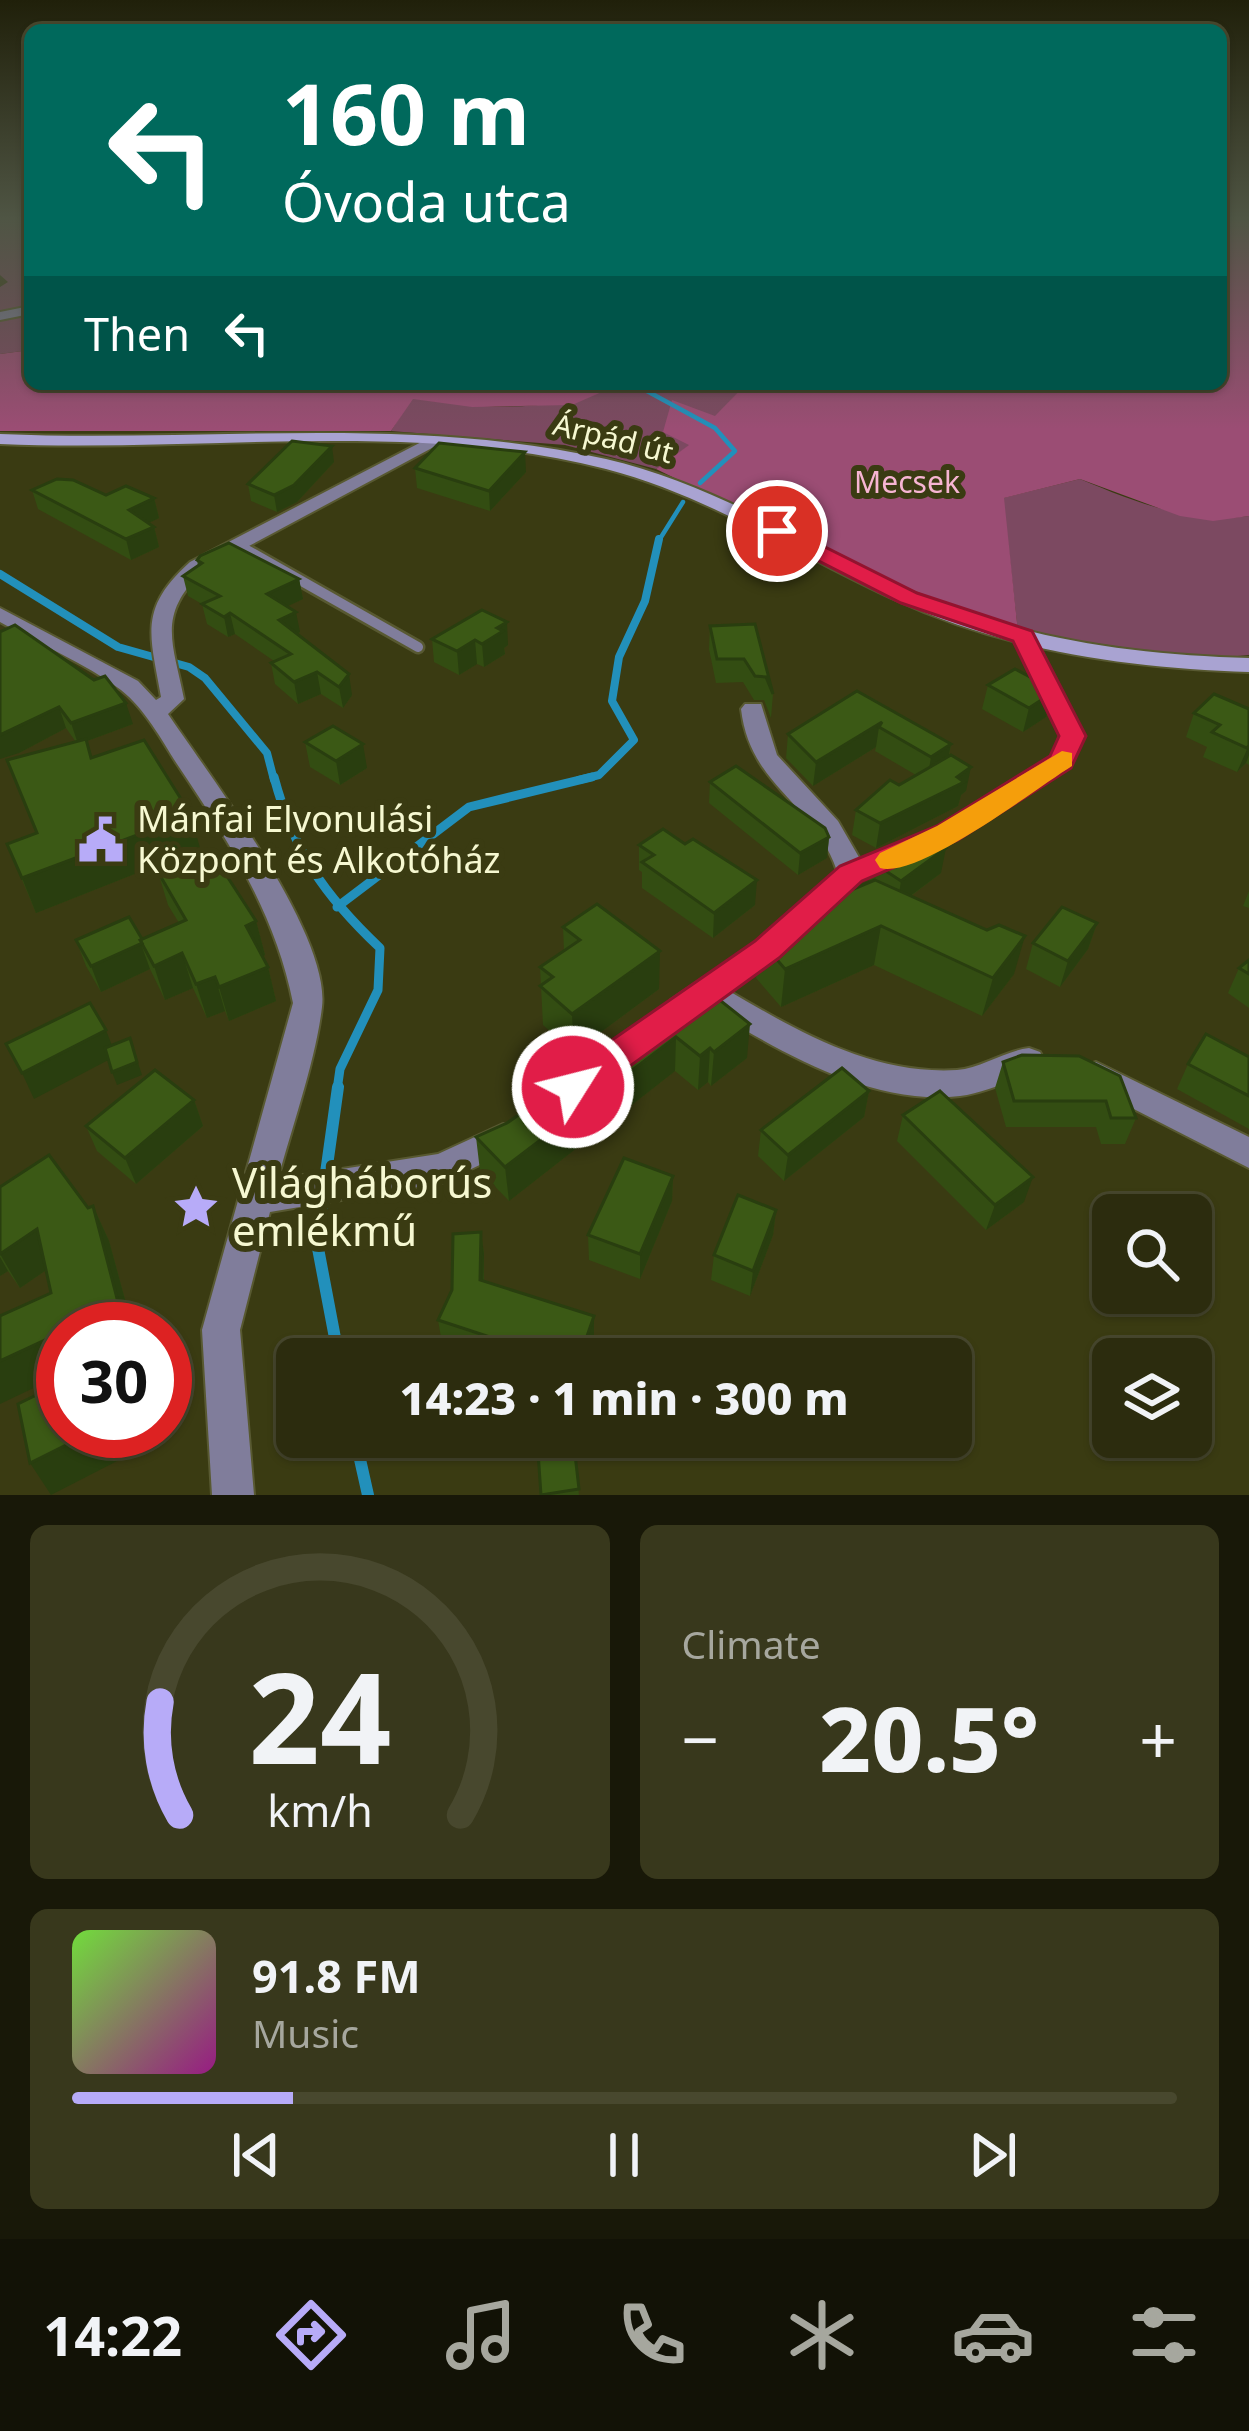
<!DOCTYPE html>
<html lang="en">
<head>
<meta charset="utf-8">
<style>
	:root { --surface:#2c2c0e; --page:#38381c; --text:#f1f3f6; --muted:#a6a79e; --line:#48482e; --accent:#b7abf8 }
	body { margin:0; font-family:"Noto Sans",sans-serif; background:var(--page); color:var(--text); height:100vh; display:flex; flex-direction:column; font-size:45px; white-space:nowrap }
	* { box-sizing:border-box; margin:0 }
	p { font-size:39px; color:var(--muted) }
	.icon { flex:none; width:66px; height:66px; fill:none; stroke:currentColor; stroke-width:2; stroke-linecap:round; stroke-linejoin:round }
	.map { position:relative; height:1495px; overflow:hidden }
	.drawer { display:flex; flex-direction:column; gap:30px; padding:30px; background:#181808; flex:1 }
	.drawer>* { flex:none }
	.banner { position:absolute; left:24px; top:24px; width:1203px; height:366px; border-radius:18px; box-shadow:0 3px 9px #0004,0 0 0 3px var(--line); background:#00695c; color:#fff; overflow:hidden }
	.controls { position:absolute; left:1092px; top:1194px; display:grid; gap:24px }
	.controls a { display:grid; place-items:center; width:120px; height:120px; border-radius:18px; background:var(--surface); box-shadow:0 3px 9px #0004,0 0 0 3px var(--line); font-size:60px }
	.speed { position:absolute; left:36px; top:1302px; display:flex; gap:24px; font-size:60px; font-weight:700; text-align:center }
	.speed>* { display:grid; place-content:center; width:156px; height:156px; border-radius:50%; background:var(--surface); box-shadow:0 3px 9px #0004,0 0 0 3px var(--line); line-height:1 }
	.speed .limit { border:18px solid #d22; background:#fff; color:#111 }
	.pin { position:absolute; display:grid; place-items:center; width:102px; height:102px; color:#fff; margin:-51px; border:6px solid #fff; border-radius:50%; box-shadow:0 3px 12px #0007 }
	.me { position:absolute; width:132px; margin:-66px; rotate:54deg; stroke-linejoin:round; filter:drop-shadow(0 0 9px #0008) }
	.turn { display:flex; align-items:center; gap:42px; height:252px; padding:0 60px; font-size:54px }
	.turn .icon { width:156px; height:156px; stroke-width:2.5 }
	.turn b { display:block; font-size:84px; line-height:102px }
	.then { display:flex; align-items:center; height:114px; padding:0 60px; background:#0003; gap:24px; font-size:45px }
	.big { font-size:90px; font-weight:800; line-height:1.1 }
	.drawer .tile { flex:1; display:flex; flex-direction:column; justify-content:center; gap:18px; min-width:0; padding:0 42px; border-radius:18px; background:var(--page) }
	.drawer .dial { align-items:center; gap:0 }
	.dial svg { height:312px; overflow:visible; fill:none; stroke:var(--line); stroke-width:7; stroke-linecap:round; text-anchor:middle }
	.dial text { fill:var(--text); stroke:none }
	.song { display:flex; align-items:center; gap:36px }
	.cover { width:144px; height:144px; border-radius:18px; background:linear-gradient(135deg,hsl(100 70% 55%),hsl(310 70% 35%)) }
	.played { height:12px; border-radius:6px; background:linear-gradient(90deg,var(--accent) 20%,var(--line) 20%) }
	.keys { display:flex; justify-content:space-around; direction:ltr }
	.heat { display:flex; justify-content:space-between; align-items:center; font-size:66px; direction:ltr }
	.drawer .tiles { flex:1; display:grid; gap:30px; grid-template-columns:1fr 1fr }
	.tile:last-child { grid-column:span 2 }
	.trip { position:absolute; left:276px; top:1338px; width:696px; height:120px; border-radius:18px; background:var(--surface); box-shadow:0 3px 9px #0004,0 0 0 3px var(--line); font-weight:800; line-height:120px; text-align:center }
	.tab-bar { display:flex; height:192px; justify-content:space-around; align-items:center; background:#121206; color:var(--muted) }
	.tab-bar .icon { width:84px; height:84px }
	.tab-bar .current { color:var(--accent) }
	.tab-bar b { font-size:54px; color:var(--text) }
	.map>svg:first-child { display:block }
</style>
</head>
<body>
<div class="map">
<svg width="1249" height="1495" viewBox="0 0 1249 1495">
	<rect width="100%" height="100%" fill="#3a3b12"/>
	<g fill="#7c4961">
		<polygon points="0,220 30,220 30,350 0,354 0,287 8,282 0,275"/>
		<path d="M620 384H746L690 445 656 469 565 445 391 431 412 398C487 409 550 414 620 384Z"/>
		<path d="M1080 479C1135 502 1189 524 1249 516V655L1205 659 1018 632 1003 498Z"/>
	</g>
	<g fill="#9b4d74">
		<polygon points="1221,220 1249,220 1249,516 1213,521 1180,516 1080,479 1004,498 1018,632 938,606 656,469 689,445 663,432 672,400 715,416 746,384 1221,384"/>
		<polygon points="30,350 30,384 620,384 572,405 472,407 413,399 391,431 0,431 0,354"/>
	</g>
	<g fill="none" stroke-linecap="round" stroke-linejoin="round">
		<g stroke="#2290bb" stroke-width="4.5">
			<polyline points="634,384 715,428 735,451 700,483"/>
			<polyline points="658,542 683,502"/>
		</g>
		<g stroke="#2290bb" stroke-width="8">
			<polyline points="0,574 118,647 189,667 205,678 267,753 274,780"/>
			<polyline points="579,780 599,775 634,740 612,701 619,657 645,601 659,539"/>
		</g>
		<g stroke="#2290bb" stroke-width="9">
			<path d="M274 777C294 852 324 895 380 948L378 990 340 1069 337 1090"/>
			<polyline points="337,907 469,807 592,777"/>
		</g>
		<g stroke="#2290bb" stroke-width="12">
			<polyline points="325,1180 338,1087"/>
			<polyline points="323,1195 317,1243 339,1359"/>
			<polyline points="355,1437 368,1495"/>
		</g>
		<g stroke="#585931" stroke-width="15">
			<polyline id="lane" points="238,545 418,647"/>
		</g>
		<g stroke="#585931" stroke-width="4">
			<g id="street">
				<polygon points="30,306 30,314 0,320 0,312"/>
				<path d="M431 437 445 441 204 570C156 615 173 642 184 699L168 714C209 775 331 934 322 1007 316 1059 292 1127 278 1179L438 1154 503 1124 515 1128 520 1138 515 1148 442 1183 270 1212 240 1330 254 1495H212L202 1330 293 1003C275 912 228 840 177 764 161 739 145 709 121 690 85 663 39 644 0 622V608L138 681 156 700 161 697C150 634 138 609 190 562Z"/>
				<path d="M1023 630 1034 636 1084 736 1070 767 956 839 861 880 777 958 729 991C799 1032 873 1075 957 1070 982 1068 1004 1051 1029 1048L1040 1052 1045 1061 1040 1070C1015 1078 986 1093 960 1096 869 1106 780 1051 706 1007L682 1020 671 1016 667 1008 671 1000 757 942 837 871C814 802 750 787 741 709L745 704H761L777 755 838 821 860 859 938 827 1051 758 1060 736 1012 636Z"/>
				<polygon points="1096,1062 1249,1137 1249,1168 1085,1084 1080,1075 1085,1066"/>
			</g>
		</g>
		<g stroke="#585931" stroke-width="4">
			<path id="secondary" d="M0 434C201 443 407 414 606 459 716 484 811 548 913 592 1020 639 1133 655 1249 658V672C1128 668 1007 651 896 600 799 556 710 496 606 469 413 419 198 453 0 444Z"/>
		</g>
		<use href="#lane" stroke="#807d9b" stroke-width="10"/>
		<use href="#street" fill="#807d9b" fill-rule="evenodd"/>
		<use href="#secondary" fill="#a9a3d2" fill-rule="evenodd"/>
	</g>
	<g fill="#334d12">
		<polygon points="334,462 297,502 277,512 251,501 248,484"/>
		<polygon points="415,468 526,472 490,511 417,488"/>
		<polygon points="32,490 154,498 159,518 148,523 154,527 159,547 131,560 38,509"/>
		<polygon points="197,560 299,579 303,599 287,606 300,632 297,634 352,695 343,708 321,694 298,704 275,684 271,663 274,661 235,634 228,637 207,624 202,604 188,596 183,576 198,566"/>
		<polygon points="482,610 508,645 504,648 505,654 484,667 477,664 459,675 434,662 432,639"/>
		<polygon points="755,624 773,694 771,718 764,700 754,700 743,682 716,683 709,649 710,626"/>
		<polygon points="0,632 133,724 87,741 92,757 200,848 36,913 7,844 36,833 76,742 66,728 19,753"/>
		<polygon points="988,685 1052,693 1046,717 1023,732 982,709"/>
		<polygon points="857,691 951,744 949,756 966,791 961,795 958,806 876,848 852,835 856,810 916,775 875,751 876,747 813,786 786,758 788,734"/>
		<polygon points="1249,709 1249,765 1246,763 1237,772 1203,757 1207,747 1186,737 1194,713"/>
		<polygon points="305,742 367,768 340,785 310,767"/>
		<polygon points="710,782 829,837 827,858 798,875 709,803"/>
		<polygon points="639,845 755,905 713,938 642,888 642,872 639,870"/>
		<polygon points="872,862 941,873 911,896 1014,974 982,1016 874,965 781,1007 756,978 760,940 869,882"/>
		<polygon points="158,872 256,921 265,955 262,956 268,967 276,1001 229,1021 225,1011 207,1018 193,988 165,1000 150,969 101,992 86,966 76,940 142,939 179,923 168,905"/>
		<polygon points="1249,891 1249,908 1243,906"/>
		<polygon points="1097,923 1088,949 1060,987 1026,969 1033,943"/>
		<polygon points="563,927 659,989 574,1052 543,1025 540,967 564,951"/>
		<polygon points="1249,960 1249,1008 1228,993 1239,968"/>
		<polygon points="702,986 747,1058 711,1086 708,1082 698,1090 675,1071 509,1201 480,1171 476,1137 507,1123"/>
		<polygon points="1022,1055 1136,1118 1125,1144 1101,1144 1096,1127 1006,1127 995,1088 1003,1062"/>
		<polygon points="1249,1057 1249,1129 1177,1089 1188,1064"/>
		<polygon points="869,1091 864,1117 784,1181 758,1156 761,1130"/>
		<polygon points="194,1100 203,1126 136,1184 97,1151 86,1126"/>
		<polygon points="903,1115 1024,1202 986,1230 897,1141"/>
		<polygon points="673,1176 672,1201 640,1279 589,1260 588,1235"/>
		<polygon points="0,1187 88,1208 93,1206 109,1241 133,1329 63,1329 46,1270 20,1288 8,1271 0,1276"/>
		<polygon points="776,1210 773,1235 750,1296 711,1280 714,1255"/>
		<polygon points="481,1232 484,1254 484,1281 594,1338 587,1359 492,1359 442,1343 438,1320"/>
		<polygon points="513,1437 583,1437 583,1444 574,1445 579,1495 541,1495 538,1447 515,1449"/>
	</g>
	<g fill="#293e0f">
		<polygon points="332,446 334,462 297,502 277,512 274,495"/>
		<polygon points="525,452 526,472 490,511 489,491"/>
		<polygon points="154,498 159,518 134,530 129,510"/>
		<polygon points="154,527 159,547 131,560 126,539"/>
		<polygon points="299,579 303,599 271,614 267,594"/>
		<polygon points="296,612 300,632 283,640 279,620"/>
		<polygon points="230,613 235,634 228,637 224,617"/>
		<polygon points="507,622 508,645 504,648 505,654 484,667 482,644 497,628"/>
		<polygon points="475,640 477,664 459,675 457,651"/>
		<polygon points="317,672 321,694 298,704 294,682"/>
		<polygon points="349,674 352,695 343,708 339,687"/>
		<polygon points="1052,693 1046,717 1023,732 1029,708"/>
		<polygon points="126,703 133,724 87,741 97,772 78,744 71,723"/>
		<polygon points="59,707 66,728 19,753 0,759 0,735"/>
		<polygon points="882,722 879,727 876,747 813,786 816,762"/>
		<polygon points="363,744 367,768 340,785 336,761"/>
		<polygon points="951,744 946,769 927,781 931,757"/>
		<polygon points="1249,745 1249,755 1246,763 1237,772"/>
		<polygon points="971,767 966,791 961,795 958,806 876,848 880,823"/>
		<polygon points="191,815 200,848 36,913 22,878"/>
		<polygon points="829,837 827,858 798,875 800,853"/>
		<polygon points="946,848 941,873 897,906 901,881"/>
		<polygon points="757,880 755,905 713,938 714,913"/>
		<polygon points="256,921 265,955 255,960 246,926"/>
		<polygon points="1097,923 1088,949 1060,987 1068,961"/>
		<polygon points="881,926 874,965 781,1007 785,969"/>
		<polygon points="1025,936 1014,974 982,1016 993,978"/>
		<polygon points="141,944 150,969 101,992 91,966"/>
		<polygon points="660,951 659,989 574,1052 572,1014"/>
		<polygon points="182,953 193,988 165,1000 154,966"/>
		<polygon points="268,967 276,1001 229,1021 219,987"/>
		<polygon points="215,977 225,1011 207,1018 196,984"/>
		<polygon points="750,1024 747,1058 711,1086 714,1052"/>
		<polygon points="106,1030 116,1056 34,1099 22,1073"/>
		<polygon points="676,1037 675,1071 509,1201 505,1167"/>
		<polygon points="130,1038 142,1075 117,1085 112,1072"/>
		<polygon points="710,1048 708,1082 698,1090 700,1056"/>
		<polygon points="869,1091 864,1117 784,1181 788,1155"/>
		<polygon points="194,1100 203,1126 136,1184 125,1158"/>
		<polygon points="673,1176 672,1201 640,1279 640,1254"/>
		<polygon points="1033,1177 1024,1202 986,1230 995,1205"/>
		<polygon points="93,1206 109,1241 133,1329 125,1329"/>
		<polygon points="776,1210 773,1235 750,1296 753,1271"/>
		<polygon points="37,1229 55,1264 20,1288 0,1254"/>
		<polygon points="481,1232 484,1254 483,1302 480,1280"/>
		<polygon points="0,1257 8,1271 0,1276"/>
		<polygon points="594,1316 594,1338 587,1359 579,1359"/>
		<polygon points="56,1335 63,1347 63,1374 0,1404 0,1361"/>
		<polygon points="94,1431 160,1431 162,1438 51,1495 30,1463"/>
	</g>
	<g fill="#3b5915" stroke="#293e0f" stroke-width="3">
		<polygon points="292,441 332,446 294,485 274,495 248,484"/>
		<polygon points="439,443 525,452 489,491 415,468"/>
		<polygon points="57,479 73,480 106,495 126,486 154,498 129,510 154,527 126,539 32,490"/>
		<polygon points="229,543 299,579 267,594 296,612 279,620 349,674 339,687 317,672 294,682 271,663 291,654 230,613 224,617 202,604 220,596 183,576 202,563 197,560 200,556"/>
		<polygon points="482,610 507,622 497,628 503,631 482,644 475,640 457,651 432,639"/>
		<polygon points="755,624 773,694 766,677 755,676 744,659 717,659 710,626"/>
		<polygon points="15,625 94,680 105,676 126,703 71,723 59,707 0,735 0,632"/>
		<polygon points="1015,669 1049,687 1052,693 1029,708 988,685"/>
		<polygon points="857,691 951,744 931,757 879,727 882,722 816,762 788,734"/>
		<polygon points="1214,694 1249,709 1249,745 1247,748 1212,732 1220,725 1194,713"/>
		<polygon points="333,726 363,744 336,761 305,742"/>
		<polygon points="86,739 91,758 144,740 191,815 22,878 7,844 37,833 7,760"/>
		<polygon points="951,755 971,767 957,777 964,782 880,823 856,810 890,780 899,785"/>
		<polygon points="736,766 825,828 829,837 800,853 710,782"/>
		<polygon points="663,829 685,844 693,839 757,880 714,913 642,862 654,855 639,845"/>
		<polygon points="925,834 946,848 901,881 872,862"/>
		<polygon points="210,850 256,921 246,926 268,967 219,987 215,977 196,984 182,953 154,966 140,940 186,920 158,872"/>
		<polygon points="875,880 987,930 999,925 1025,936 993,978 881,926 785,969 760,940 796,913"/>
		<polygon points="597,904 660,951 572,1014 540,986 553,977 540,967 580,940 563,927"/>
		<polygon points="1062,907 1097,923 1068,961 1033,943"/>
		<polygon points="129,917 142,939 140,940 142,943 91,966 76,940"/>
		<polygon points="1249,960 1249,974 1239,968"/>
		<polygon points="702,986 750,1024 714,1052 710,1048 700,1056 676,1037 505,1167 476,1137 507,1123"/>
		<polygon points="90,1003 106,1030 22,1073 6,1044"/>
		<polygon points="1206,1034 1249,1057 1249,1096 1188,1064"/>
		<polygon points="130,1038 137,1062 112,1072 105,1048"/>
		<polygon points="1022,1055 1079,1056 1120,1076 1136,1118 1111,1118 1106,1101 1014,1101 1003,1062"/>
		<polygon points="842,1068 869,1091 788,1155 761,1130"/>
		<polygon points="155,1070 194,1100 125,1158 86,1126"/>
		<polygon points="940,1091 1033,1177 995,1205 903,1115"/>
		<polygon points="49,1155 88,1208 93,1206 125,1329 63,1329 63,1367 56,1335 0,1361 0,1316 51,1293 37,1229 0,1254 0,1187"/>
		<polygon points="624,1158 673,1176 640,1254 588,1235"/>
		<polygon points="738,1195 776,1210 753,1271 714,1255"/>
		<polygon points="481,1232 480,1280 594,1316 579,1359 511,1359 511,1344 438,1320 452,1290 453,1234"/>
		<polygon points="63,1382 63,1431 94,1431 30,1463 18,1404"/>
		<polygon points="537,1437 573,1437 579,1489 541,1495"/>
	</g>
	<linearGradient id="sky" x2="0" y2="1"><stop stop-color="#20200a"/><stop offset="0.51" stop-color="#4f5544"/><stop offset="1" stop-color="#4f5544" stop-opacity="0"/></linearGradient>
	<rect width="1249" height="429" fill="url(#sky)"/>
	<polygon fill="#e11d48" stroke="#92132f" stroke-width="3" points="770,527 785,527 917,593 1032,631 1086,736 1071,768 958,840 862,881 779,958 586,1098 573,1102 560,1098 555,1087 560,1076 755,941 840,866 937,826 1050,756 1059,736 1013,641 901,603 770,536"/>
	<path fill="#f59e0b" d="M1062 751 1072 753V766C1035 789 919 879 880 868L875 860 880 853 937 826Z"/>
	<defs>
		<g id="civic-bare" transform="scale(3.6)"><path d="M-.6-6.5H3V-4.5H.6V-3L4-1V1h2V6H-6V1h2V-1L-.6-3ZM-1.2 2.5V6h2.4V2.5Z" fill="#b7abf8" stroke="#3a3b12" stroke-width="2.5" paint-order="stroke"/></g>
		<g id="sight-bare" transform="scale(3.6)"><path d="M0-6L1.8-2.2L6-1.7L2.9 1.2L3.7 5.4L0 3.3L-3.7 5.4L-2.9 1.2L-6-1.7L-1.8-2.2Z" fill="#b7abf8" stroke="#3a3b12" stroke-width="2.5" paint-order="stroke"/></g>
	</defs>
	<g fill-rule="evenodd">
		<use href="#civic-bare" x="101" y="840"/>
		<use href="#sight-bare" x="196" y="1207"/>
	</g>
	<g text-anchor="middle" stroke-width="12" stroke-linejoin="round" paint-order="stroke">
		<g font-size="30" fill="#f6f8d1" stroke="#3a3b12">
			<text transform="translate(613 439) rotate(14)" y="10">Árpád út</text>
		</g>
		<g font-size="30" fill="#f7b5d3" stroke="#3a3b12">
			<text x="907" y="493">Mecsek</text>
		</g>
		<g font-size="36" fill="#f6f8d1" stroke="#3a3b12" text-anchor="start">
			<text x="137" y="832">Mánfai Elvonulási<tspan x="137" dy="41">Központ és Alkotóház</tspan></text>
		</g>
		<g font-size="42" fill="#f6f8d1" stroke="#3a3b12" text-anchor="start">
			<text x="232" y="1198">Világháborús<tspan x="232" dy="48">emlékmű</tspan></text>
		</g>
	</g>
</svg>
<div class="controls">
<a><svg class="icon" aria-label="search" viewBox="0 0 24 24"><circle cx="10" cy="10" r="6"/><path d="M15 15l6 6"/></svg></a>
<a><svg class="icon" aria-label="layers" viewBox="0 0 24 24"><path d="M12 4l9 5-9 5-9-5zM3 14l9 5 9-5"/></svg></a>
</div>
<div class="speed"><div class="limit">30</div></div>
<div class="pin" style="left:777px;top:531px;background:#d93025"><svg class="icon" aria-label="arrive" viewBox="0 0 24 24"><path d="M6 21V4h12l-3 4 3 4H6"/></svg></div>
<svg class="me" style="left:573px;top:1087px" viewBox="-20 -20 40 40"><circle r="17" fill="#e11d48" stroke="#fff" stroke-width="3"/><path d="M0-11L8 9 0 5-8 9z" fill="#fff"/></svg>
<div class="trip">14:23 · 1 min · 300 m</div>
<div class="banner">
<div class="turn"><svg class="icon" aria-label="left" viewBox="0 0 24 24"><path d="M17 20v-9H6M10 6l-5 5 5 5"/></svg><div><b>160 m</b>Óvoda utca</div></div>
<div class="then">Then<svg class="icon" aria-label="left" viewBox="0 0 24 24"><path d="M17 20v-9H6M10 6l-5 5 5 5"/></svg></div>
</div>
</div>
<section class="drawer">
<div class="tiles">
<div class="tile dial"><svg viewBox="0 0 100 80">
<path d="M14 69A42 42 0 1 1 86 69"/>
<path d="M14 69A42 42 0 0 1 9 40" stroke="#b7abf8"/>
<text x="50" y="56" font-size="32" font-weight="700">24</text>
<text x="50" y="72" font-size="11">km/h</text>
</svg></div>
<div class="tile"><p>Climate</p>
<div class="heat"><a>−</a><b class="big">20.5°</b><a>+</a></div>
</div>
<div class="tile">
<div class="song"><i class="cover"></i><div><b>91.8 FM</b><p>Music</p></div></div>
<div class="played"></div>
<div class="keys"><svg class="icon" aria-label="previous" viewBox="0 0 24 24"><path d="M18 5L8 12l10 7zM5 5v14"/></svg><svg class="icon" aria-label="pause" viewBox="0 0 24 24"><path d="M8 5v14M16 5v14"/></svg><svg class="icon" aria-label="next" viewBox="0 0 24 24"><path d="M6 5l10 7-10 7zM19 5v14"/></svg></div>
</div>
</div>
</section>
<nav class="tab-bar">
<b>14:22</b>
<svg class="icon current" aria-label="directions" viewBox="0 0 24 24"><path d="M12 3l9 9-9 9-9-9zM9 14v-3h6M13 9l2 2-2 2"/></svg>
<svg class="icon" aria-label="music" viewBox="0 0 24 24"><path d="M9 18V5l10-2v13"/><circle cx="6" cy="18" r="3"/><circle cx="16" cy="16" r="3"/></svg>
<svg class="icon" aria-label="phone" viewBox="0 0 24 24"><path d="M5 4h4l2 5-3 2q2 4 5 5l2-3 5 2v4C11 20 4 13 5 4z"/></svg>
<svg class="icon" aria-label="climate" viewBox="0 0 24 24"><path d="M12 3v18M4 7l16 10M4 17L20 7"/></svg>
<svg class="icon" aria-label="car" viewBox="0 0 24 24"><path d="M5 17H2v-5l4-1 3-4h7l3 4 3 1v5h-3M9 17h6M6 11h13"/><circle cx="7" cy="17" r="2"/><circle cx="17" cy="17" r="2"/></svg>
<svg class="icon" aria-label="filters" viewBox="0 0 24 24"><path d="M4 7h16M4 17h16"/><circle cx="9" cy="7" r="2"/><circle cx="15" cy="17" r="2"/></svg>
</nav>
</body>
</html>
